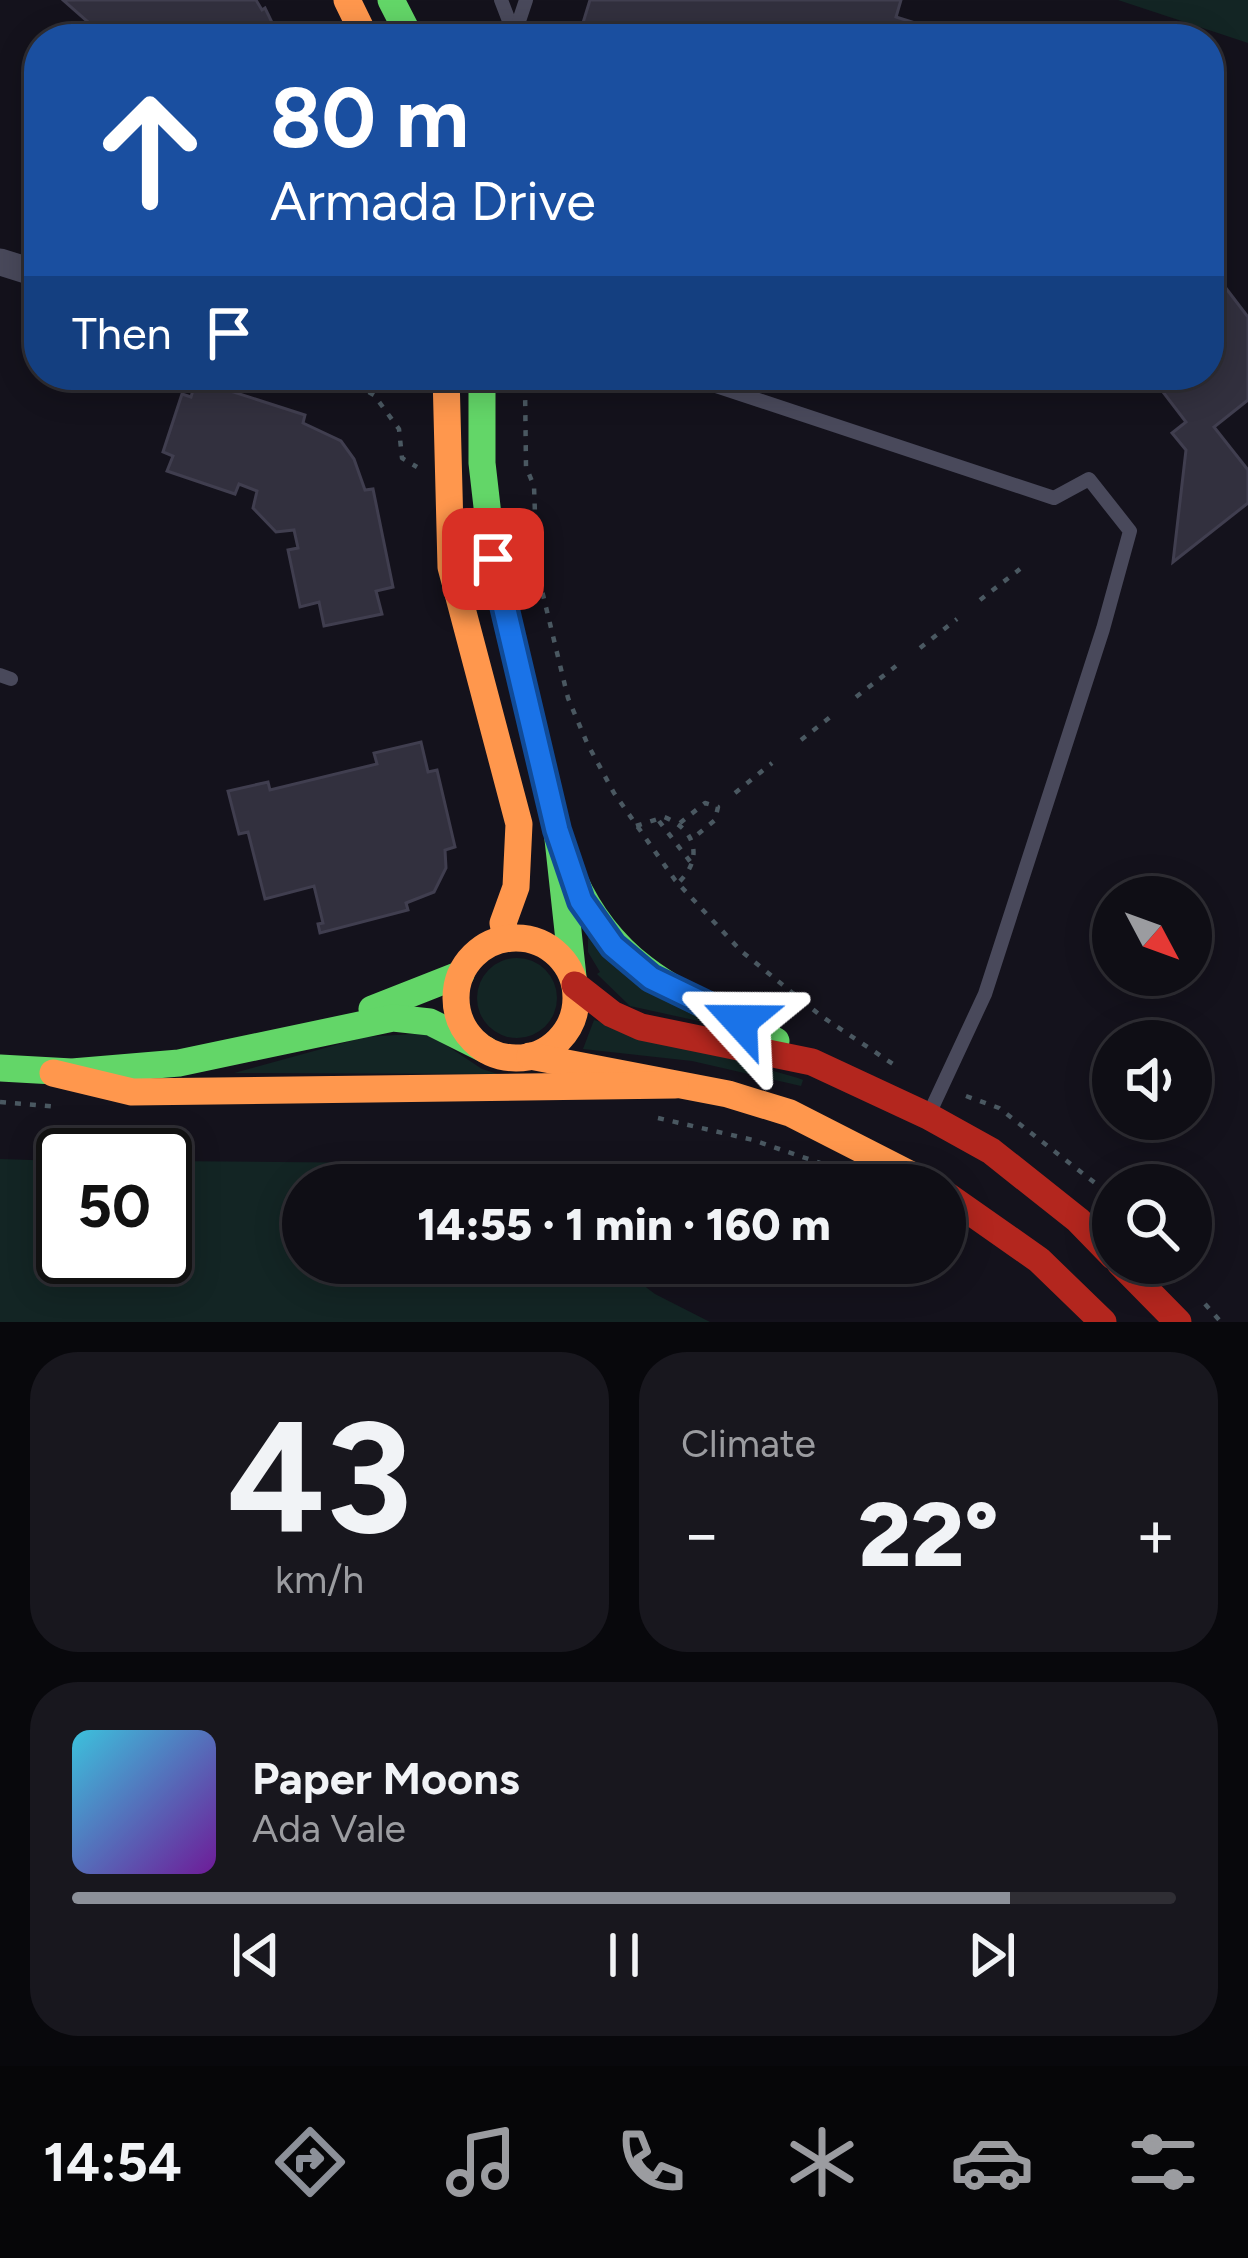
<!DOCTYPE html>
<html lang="en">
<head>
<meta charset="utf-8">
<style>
	:root { --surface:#0f0e15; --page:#18171e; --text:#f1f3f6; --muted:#9b9ca0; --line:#2f2e34; --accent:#8c9099 }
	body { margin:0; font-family:Figtree,sans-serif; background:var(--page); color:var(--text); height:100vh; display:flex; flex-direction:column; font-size:45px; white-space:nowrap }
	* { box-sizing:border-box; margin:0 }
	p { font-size:39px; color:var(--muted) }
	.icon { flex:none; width:66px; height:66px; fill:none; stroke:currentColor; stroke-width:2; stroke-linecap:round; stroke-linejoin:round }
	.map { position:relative; height:1322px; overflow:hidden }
	.drawer { display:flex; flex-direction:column; gap:30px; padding:30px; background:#08080c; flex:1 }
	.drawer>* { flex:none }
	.top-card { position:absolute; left:24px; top:24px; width:1200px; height:366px; border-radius:48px; box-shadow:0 6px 30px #0003,0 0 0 3px var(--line); background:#1a4fa0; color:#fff; overflow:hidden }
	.needle { width:78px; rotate:131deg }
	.tools { position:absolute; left:1092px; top:876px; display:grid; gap:24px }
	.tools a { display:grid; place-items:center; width:120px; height:120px; border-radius:50%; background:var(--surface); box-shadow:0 6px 30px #0003,0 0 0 3px var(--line); font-size:60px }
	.speed { position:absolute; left:36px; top:1128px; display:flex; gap:24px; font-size:60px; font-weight:700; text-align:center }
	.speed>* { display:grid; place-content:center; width:156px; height:156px; border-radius:50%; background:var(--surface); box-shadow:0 6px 30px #0003,0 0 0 3px var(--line); line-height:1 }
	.speed .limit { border:6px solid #111; border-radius:18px; background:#fff; color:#111 }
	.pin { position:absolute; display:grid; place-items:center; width:102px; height:102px; color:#fff; margin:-51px; border-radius:24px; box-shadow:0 6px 18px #0006 }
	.me { position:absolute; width:132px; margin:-66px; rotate:294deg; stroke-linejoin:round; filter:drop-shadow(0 0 9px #0008) }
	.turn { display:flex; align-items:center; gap:42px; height:252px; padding:0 48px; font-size:54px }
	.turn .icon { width:156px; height:156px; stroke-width:2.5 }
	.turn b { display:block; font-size:84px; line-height:102px }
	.then { display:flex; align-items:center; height:114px; padding:0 48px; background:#0003; gap:24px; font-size:45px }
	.big { font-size:90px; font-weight:800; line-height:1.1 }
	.drawer .card { flex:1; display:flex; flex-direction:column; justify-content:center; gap:18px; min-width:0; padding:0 42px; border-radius:48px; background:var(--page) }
	.drawer .dial { align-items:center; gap:0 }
	.dial b { font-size:156px; line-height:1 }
	.song { display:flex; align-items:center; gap:36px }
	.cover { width:144px; height:144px; border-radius:18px; background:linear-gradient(135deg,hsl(190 70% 55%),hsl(280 70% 35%)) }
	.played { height:12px; border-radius:6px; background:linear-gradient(90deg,var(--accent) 85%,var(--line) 85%) }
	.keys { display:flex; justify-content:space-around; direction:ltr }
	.heat { display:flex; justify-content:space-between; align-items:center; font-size:66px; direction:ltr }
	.drawer .tiles { flex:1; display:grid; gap:30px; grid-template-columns:1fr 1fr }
	.card:last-child { grid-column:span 2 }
	.trip { position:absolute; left:282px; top:1164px; width:684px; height:120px; border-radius:60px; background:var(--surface); box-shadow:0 6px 30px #0003,0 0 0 3px var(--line); font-weight:800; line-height:120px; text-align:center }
	.menu { display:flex; height:192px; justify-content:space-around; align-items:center; background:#060608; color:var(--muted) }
	.menu .icon { width:84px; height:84px }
	.menu .selected { color:var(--accent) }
	.menu b { font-size:54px; color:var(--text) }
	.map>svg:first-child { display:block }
</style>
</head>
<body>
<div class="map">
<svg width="1248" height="1322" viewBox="0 0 1248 1322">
	<rect width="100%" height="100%" fill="#14121c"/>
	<g fill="#132524">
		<polygon points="1118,0 1248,0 1248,43"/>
		<polygon points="588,933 703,1022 630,1006 597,974 600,972 588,952"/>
		<circle cx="517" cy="998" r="40"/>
		<polygon points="594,1020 798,1078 803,1080 801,1086 692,1061 583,1049"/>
		<polygon points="428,1033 482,1069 498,1074 234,1073 365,1037"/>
		<polygon points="0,1159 63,1161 63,1257 165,1257 165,1161 584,1165 602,1169 618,1185 303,1185 303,1263 614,1263 655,1294 710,1322 0,1322"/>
	</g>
	<g fill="#32303e" stroke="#403e4f" stroke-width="3">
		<polygon points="63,0 256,0 262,10 265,8 280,39 114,39 107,34 105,37"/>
		<polygon points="590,0 901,0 896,17 966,39 578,39"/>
		<polygon points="1209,266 1248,317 1248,400 1214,427 1248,470 1248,503 1173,562 1186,450 1172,433 1186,422 1150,375 1209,375"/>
		<polygon points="196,380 305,415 303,423 341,441 354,459 365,490 373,489 393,587 376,591 382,614 324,626 319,602 300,607 288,550 298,548 294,530 276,532 253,508 257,491 239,484 235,494 167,471 173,456 163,452 182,394 191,397"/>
		<polygon points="421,742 428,772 437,770 455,847 445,850 446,868 434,892 406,903 408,910 320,933 318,924 323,923 314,886 265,899 248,832 239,834 228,791 268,782 270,790 377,764 374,753"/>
	</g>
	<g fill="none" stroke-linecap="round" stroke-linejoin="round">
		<g stroke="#4a5861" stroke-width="4.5" stroke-dasharray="6 9" stroke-linecap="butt">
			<polyline points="330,375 331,380 358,386 374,395 399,429 402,458 417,467"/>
			<polyline points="514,375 525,385 526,467 534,486 537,570 568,698 587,743 614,793 675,880 741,951 821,1016 899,1068"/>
			<polyline points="980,600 1020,569"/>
			<polyline points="920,648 957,619"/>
			<polyline points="856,697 896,666"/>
			<polyline points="801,740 834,714"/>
			<polyline points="735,793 772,763"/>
			<polyline points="659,821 692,864"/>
			<polyline points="680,823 705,803 718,807 715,820 692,839"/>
			<path d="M636 826 664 817C696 829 704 859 678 883"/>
			<polyline points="966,1096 999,1108 1113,1197"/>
			<polyline points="0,1102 59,1107"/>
			<polyline points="658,1118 753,1140 820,1163"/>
			<polyline points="1205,1304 1221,1322"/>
		</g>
		<g stroke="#49495b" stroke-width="14">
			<polyline points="501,0 516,39"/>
			<polyline points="515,33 526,0"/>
			<polyline points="683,375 1054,498 1089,479 1130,531 1103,629 985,994 930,1112"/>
			<polyline points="0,675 11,679"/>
		</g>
		<polyline stroke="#49495b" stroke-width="27" points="0,262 39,274"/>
		<g stroke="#63d668" stroke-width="27">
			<polyline points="391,0 411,39"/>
			<polyline points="482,375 482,463 493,559 557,830 573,977"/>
			<path d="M574 879C617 974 689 996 776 1041"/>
			<polyline points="372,1009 461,974"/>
			<polyline points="0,1068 72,1072 179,1063 393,1018 430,1022 486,1050"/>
		</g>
		<g stroke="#ff974d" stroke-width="27">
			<polyline points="347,0 366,39"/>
			<polyline points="446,375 451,567 519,824 516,887 503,923 506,938"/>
			<circle cx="516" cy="998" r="60"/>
			<polyline points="530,1056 728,1094 790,1113 931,1185"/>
			<polyline points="53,1073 132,1092 675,1085"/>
		</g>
		<g stroke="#b3261e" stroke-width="27">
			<polyline points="575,985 612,1014 641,1027 812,1062 928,1116 991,1151 1078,1220 1113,1256"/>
			<polyline points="945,1194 1039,1260 1103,1322"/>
			<polyline points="1120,1263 1178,1322"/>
		</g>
	</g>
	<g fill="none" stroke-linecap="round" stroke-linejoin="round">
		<g stroke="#114b97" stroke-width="30">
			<polyline id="route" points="493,559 557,830 581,901 613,946 651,978 740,1021"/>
		</g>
		<use href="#route" stroke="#1a73e8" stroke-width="21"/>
	</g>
</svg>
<div class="tools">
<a><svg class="needle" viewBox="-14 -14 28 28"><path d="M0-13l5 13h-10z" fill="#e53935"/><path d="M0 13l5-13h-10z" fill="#9b9ca0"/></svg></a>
<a><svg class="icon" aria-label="sound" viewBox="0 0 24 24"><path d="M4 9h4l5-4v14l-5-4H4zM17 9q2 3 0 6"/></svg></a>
<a><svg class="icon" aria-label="search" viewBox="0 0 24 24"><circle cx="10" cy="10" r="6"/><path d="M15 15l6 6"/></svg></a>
</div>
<div class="speed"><div class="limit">50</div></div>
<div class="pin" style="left:493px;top:559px;background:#d93025"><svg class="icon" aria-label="arrive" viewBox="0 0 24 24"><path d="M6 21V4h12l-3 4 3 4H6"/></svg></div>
<svg class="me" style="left:740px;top:1021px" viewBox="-20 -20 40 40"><path d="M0-17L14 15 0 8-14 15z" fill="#1a73e8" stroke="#fff" stroke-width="4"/></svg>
<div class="trip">14:55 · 1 min · 160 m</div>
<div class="top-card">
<div class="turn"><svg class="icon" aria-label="ahead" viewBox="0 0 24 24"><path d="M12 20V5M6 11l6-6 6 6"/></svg><div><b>80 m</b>Armada Drive</div></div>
<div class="then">Then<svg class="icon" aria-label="arrive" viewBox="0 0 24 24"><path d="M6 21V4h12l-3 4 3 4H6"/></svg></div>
</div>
</div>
<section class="drawer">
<div class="tiles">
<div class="card dial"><b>43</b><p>km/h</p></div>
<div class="card"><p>Climate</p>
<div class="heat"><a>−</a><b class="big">22°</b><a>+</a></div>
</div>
<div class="card">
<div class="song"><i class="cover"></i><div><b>Paper Moons</b><p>Ada Vale</p></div></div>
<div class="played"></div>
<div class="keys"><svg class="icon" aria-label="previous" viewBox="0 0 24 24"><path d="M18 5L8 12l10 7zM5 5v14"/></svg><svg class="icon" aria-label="pause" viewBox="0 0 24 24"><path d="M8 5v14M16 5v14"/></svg><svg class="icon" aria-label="next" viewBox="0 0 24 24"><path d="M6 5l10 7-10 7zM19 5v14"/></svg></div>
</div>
</div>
</section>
<nav class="menu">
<b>14:54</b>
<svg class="icon selected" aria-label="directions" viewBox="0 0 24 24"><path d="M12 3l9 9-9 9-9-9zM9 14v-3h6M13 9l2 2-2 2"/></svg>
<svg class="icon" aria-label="music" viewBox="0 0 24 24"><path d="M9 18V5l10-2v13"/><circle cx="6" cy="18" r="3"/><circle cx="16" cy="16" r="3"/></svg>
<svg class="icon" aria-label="phone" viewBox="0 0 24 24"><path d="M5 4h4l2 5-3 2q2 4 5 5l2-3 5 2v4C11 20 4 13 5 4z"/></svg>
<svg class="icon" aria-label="climate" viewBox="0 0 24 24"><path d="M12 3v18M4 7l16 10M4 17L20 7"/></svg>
<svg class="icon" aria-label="car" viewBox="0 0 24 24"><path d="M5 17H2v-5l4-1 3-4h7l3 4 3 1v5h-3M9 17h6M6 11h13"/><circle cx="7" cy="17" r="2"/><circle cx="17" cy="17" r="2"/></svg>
<svg class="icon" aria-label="filters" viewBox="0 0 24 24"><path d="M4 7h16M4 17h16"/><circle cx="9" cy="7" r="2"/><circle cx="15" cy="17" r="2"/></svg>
</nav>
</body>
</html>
